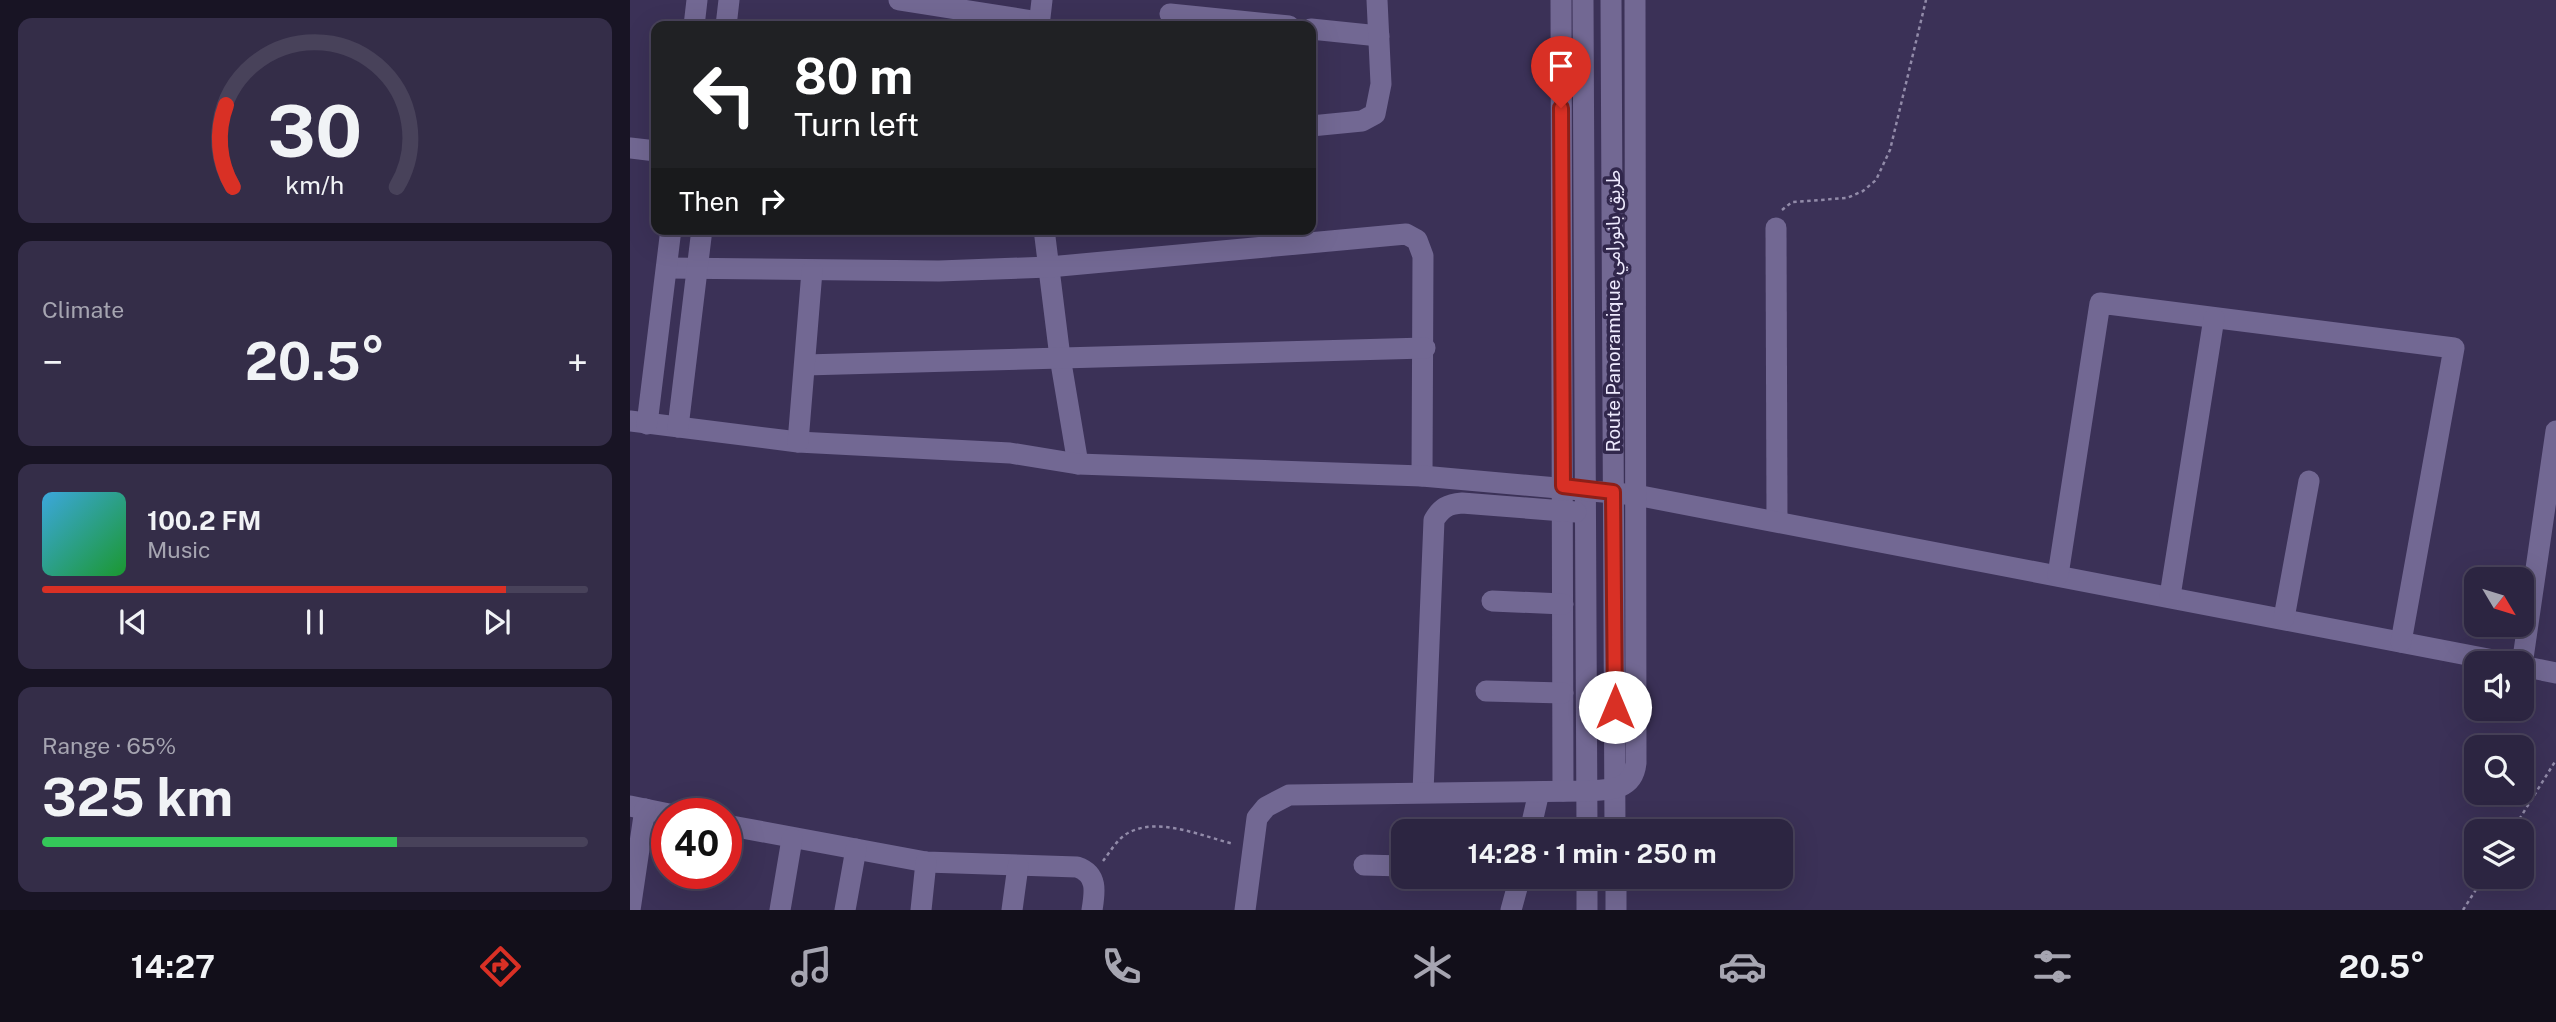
<!DOCTYPE html>
<html lang="en">
<head>
<meta charset="utf-8">
<style>
	:root { --surface:#2c2541; --page:#342d48; --text:#f1f3f6; --muted:#a6a5b1; --line:#48425a; --accent:#d93025 }
	body { margin:0; font-family:"Public Sans","Noto Sans Arabic",sans-serif; background:var(--page); color:var(--text); height:100vh; display:flex; flex-direction:column; font-size:26px; white-space:nowrap }
	* { box-sizing:border-box; margin:0 }
	p { font-size:23px; color:var(--muted) }
	.icon { flex:none; width:38px; height:38px; fill:none; stroke:currentColor; stroke-width:2; stroke-linecap:round; stroke-linejoin:round }
	.map { position:relative; flex:1; overflow:hidden }
	.panel { display:flex; flex-direction:column; gap:18px; padding:18px; background:#181424; width:630px }
	.panel>* { flex:none }
	.top-card { position:absolute; left:21px; top:21px; width:665px; height:214px; border-radius:14px; box-shadow:0 7px 28px #0002,0 0 0 2px var(--line); background:#202124; color:#fff; overflow:hidden }
	.needle { width:46px; rotate:128deg }
	.buttons { position:absolute; left:1834px; top:567px; display:grid; gap:14px }
	.buttons a { display:grid; place-items:center; width:70px; height:70px; border-radius:14px; background:var(--surface); box-shadow:0 7px 28px #0002,0 0 0 2px var(--line); font-size:35px }
	.speed { position:absolute; left:21px; top:798px; display:flex; gap:14px; font-size:35px; font-weight:700; text-align:center }
	.speed>* { display:grid; place-content:center; width:91px; height:91px; border-radius:50%; background:var(--surface); box-shadow:0 7px 28px #0002,0 0 0 2px var(--line); line-height:1 }
	.speed .limit { border:10px solid #d22; background:#fff; color:#111 }
	.pin { position:absolute; display:grid; place-items:center; width:60px; height:60px; color:#fff; margin:-72px -30px; border-radius:50% 50% 50% 0; rotate:-45deg; box-shadow:0 0 7px #0007 }
	.pin .icon { rotate:45deg }
	.me { position:absolute; width:77px; margin:-38px; rotate:0deg; stroke-linejoin:round; filter:drop-shadow(0 0 5px #0008) }
	.turn { display:flex; align-items:center; gap:24px; height:147px; padding:0 28px; font-size:32px }
	.turn .icon { width:91px; height:91px; stroke-width:2.5 }
	.turn b { display:block; font-size:49px; line-height:60px }
	.then { display:flex; align-items:center; height:66px; padding:0 28px; background:#0003; gap:14px; font-size:26px }
	.big { font-size:52px; font-weight:700; line-height:1.1 }
	.panel .card { flex:1; display:flex; flex-direction:column; justify-content:center; gap:10px; min-width:0; padding:0 24px; border-radius:14px; background:var(--page) }
	.panel .dial { align-items:center; gap:0 }
	.dial svg { height:182px; overflow:visible; fill:none; stroke:var(--line); stroke-width:7; stroke-linecap:round; text-anchor:middle }
	.dial text { fill:var(--text); stroke:none }
	.song { display:flex; align-items:center; gap:21px }
	.cover { width:84px; height:84px; border-radius:10px; background:linear-gradient(135deg,hsl(200 70% 55%),hsl(130 70% 35%)) }
	.played { height:7px; border-radius:4px; background:linear-gradient(90deg,var(--accent) 85%,var(--line) 85%) }
	.keys { display:flex; justify-content:space-around; direction:ltr }
	.heat { display:flex; justify-content:space-between; align-items:center; font-size:38px; direction:ltr }
	.charge { height:10px; border-radius:5px; background:linear-gradient(90deg,#34c759 65%,var(--line) 0) }
	.trip { position:absolute; left:761px; top:819px; width:402px; height:70px; border-radius:14px; background:var(--surface); box-shadow:0 7px 28px #0002,0 0 0 2px var(--line); font-weight:700; line-height:70px; text-align:center }
	.menu { display:flex; height:112px; justify-content:space-around; align-items:center; background:#120f1a; color:var(--muted) }
	.menu .icon { width:49px; height:49px }
	.menu .current { color:var(--accent) }
	.menu b { font-size:32px; color:var(--text) }
	main { display:flex; flex:1; min-height:0 }
	.map>svg:first-child { display:block }
</style>
</head>
<body>
<main>
<section class="panel">
<div class="card dial"><svg viewBox="0 0 100 80">
<path d="M14 69A42 42 0 1 1 86 69"/>
<path d="M14 69A42 42 0 0 1 11 33" stroke="#d93025"/>
<text x="50" y="56" font-size="32" font-weight="700">30</text>
<text x="50" y="72" font-size="11">km/h</text>
</svg></div>
<div class="card"><p>Climate</p>
<div class="heat"><a>−</a><b class="big">20.5°</b><a>+</a></div>
</div>
<div class="card">
<div class="song"><i class="cover"></i><div><b>100.2 FM</b><p>Music</p></div></div>
<div class="played"></div>
<div class="keys"><svg class="icon" aria-label="previous" viewBox="0 0 24 24"><path d="M18 5L8 12l10 7zM5 5v14"/></svg><svg class="icon" aria-label="pause" viewBox="0 0 24 24"><path d="M8 5v14M16 5v14"/></svg><svg class="icon" aria-label="next" viewBox="0 0 24 24"><path d="M6 5l10 7-10 7zM19 5v14"/></svg></div>
</div>
<div class="card"><p>Range · 65%</p><b class="big">325 km</b><div class="charge"></div></div>
</section>
<div class="map">
<svg width="1926" height="910" viewBox="0 0 1926 910">
	<rect width="100%" height="100%" fill="#3b3157"/>
	<g fill="none" stroke-linecap="round" stroke-linejoin="round">
		<g stroke="#928ba9" stroke-width="2.5" stroke-dasharray="3.5 3.5" stroke-linecap="butt">
			<polyline points="1152,210 1162,202 1217,198 1233,191 1246,180 1260,150 1296,0"/>
			<polyline points="1882,831 1926,760"/>
			<path d="M473 861C480 852 488 838 498 833 528 816 574 837 604 844"/>
			<polyline points="1833,910 1854,877"/>
		</g>
		<g stroke="#726893" stroke-width="21">
			<polyline points="269,0 409,22"/>
			<polyline points="931,0 933,791"/>
			<polyline points="953,0 957,831"/>
			<polyline points="981,0 985,831"/>
			<polyline points="540,14 659,26"/>
			<polyline points="64,26 67,0"/>
			<polyline points="96,26 99,0"/>
			<polyline points="409,26 412,0"/>
			<polyline points="681,29 749,36"/>
			<polyline points="681,126 732,121 745,114 751,84 747,0"/>
			<polyline points="0,148 26,151"/>
			<polyline points="1146,228 1147,520"/>
			<polyline points="414,229 430,357 448,464"/>
			<polyline points="37,268 309,271 419,267 776,234 787,240 793,256 792,476"/>
			<polyline points="175,365 795,348"/>
			<polyline points="0,421 168,442 380,453 448,464 792,476 1006,495 1879,663"/>
			<polyline points="17,424 41,229"/>
			<polyline points="48,427 72,229"/>
			<polyline points="168,442 182,271"/>
			<polyline points="1428,575 1470,303 1824,348 1771,642"/>
			<polyline points="1540,596 1584,318"/>
			<polyline points="862,601 933,604"/>
			<polyline points="1654,618 1679,481"/>
			<polyline points="1892,665 1926,431"/>
			<polyline points="1892,666 1926,673"/>
			<polyline points="856,691 933,693"/>
			<path d="M793 792 804 520C811 508 818 504 832 503L946 512"/>
			<polyline points="0,806 39,814"/>
			<path d="M96 825 296 862 447 867C468 874 465 892 462 910"/>
			<polyline points="900,831 909,792"/>
			<polyline points="734,865 774,866"/>
			<polyline points="957,877 957,910"/>
			<polyline points="986,877 986,910"/>
			<polyline points="0,910 15,809"/>
			<polyline points="150,910 162,839"/>
			<polyline points="215,910 226,849"/>
			<polyline points="291,910 296,862"/>
			<polyline points="382,910 388,866"/>
			<path d="M615 910 627 818 636 807 659 795 956 791C979 790 1003 791 1006 763L1005 0"/>
			<polyline points="881,910 890,877"/>
		</g>
	</g>
	<g fill="none" stroke-linecap="round" stroke-linejoin="round">
		<g stroke="#8d1f18" stroke-width="18">
			<polyline id="route" points="931,108 933,486 983,492 985,707"/>
		</g>
		<use href="#route" stroke="#d93025" stroke-width="12"/>
	</g>
	<g text-anchor="middle" stroke-width="7" stroke-linejoin="round" paint-order="stroke">
		<g font-size="19" fill="#eeeafe" stroke="#31274c">
			<text transform="translate(983 311) rotate(-90)" y="7">Route Panoramique طريق بانورامي</text>
		</g>
	</g>
</svg>
<div class="buttons">
<a><svg class="needle" viewBox="-14 -14 28 28"><path d="M0-13l5 13h-10z" fill="#e53935"/><path d="M0 13l5-13h-10z" fill="#a6a5b1"/></svg></a>
<a><svg class="icon" aria-label="sound" viewBox="0 0 24 24"><path d="M4 9h4l5-4v14l-5-4H4zM17 9q2 3 0 6"/></svg></a>
<a><svg class="icon" aria-label="search" viewBox="0 0 24 24"><circle cx="10" cy="10" r="6"/><path d="M15 15l6 6"/></svg></a>
<a><svg class="icon" aria-label="layers" viewBox="0 0 24 24"><path d="M12 4l9 5-9 5-9-5zM3 14l9 5 9-5"/></svg></a>
</div>
<div class="speed"><div class="limit">40</div></div>
<div class="pin" style="left:931px;top:108px;background:#d93025"><svg class="icon" aria-label="arrive" viewBox="0 0 24 24"><path d="M6 21V4h12l-3 4 3 4H6"/></svg></div>
<svg class="me" style="left:985px;top:707px" viewBox="-20 -20 40 40"><circle r="19" fill="#fff"/><path d="M0-13L10 11 0 6-10 11z" fill="#d93025"/></svg>
<div class="trip">14:28 · 1 min · 250 m</div>
<div class="top-card">
<div class="turn"><svg class="icon" aria-label="left" viewBox="0 0 24 24"><path d="M17 20v-9H6M10 6l-5 5 5 5"/></svg><div><b>80 m</b>Turn left</div></div>
<div class="then">Then<svg class="icon" aria-label="right" viewBox="0 0 24 24"><path d="M7 20v-9h11M14 6l5 5-5 5"/></svg></div>
</div>
</div>
</main>
<nav class="menu">
<b>14:27</b>
<svg class="icon current" aria-label="directions" viewBox="0 0 24 24"><path d="M12 3l9 9-9 9-9-9zM9 14v-3h6M13 9l2 2-2 2"/></svg>
<svg class="icon" aria-label="music" viewBox="0 0 24 24"><path d="M9 18V5l10-2v13"/><circle cx="6" cy="18" r="3"/><circle cx="16" cy="16" r="3"/></svg>
<svg class="icon" aria-label="phone" viewBox="0 0 24 24"><path d="M5 4h4l2 5-3 2q2 4 5 5l2-3 5 2v4C11 20 4 13 5 4z"/></svg>
<svg class="icon" aria-label="climate" viewBox="0 0 24 24"><path d="M12 3v18M4 7l16 10M4 17L20 7"/></svg>
<svg class="icon" aria-label="car" viewBox="0 0 24 24"><path d="M5 17H2v-5l4-1 3-4h7l3 4 3 1v5h-3M9 17h6M6 11h13"/><circle cx="7" cy="17" r="2"/><circle cx="17" cy="17" r="2"/></svg>
<svg class="icon" aria-label="filters" viewBox="0 0 24 24"><path d="M4 7h16M4 17h16"/><circle cx="9" cy="7" r="2"/><circle cx="15" cy="17" r="2"/></svg>
<b>20.5°</b>
</nav>
</body>
</html>
